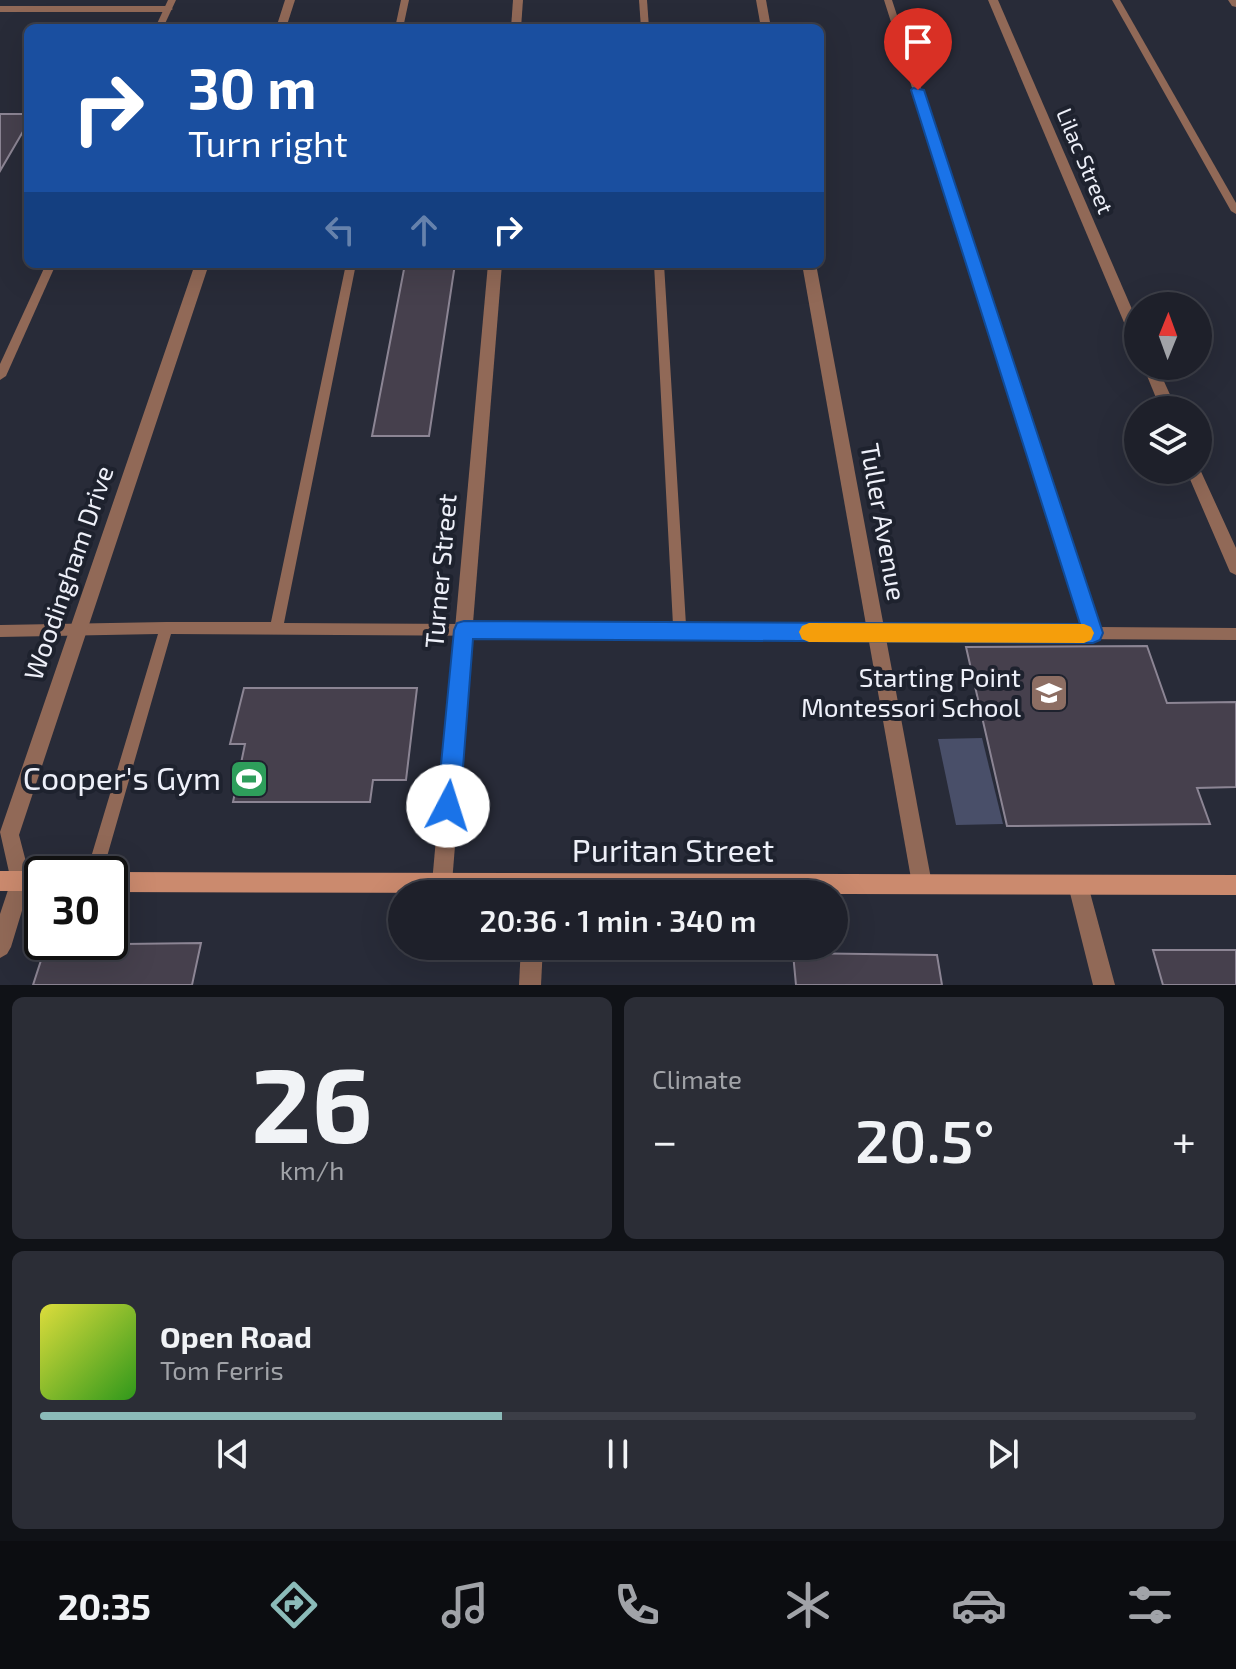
<!DOCTYPE html>
<html lang="en">
<head>
<meta charset="utf-8">
<style>
	:root { --surface:#1e202a; --page:#2b2d36; --text:#f1f3f6; --muted:#a1a3a8; --line:#3c3e47; --accent:#8bbbb9 }
	body { margin:0; font-family:"Exo 2",sans-serif; background:var(--page); color:var(--text); height:100vh; display:flex; flex-direction:column; font-size:30px; white-space:nowrap }
	* { box-sizing:border-box; margin:0 }
	p { font-size:26px; color:var(--muted) }
	.icon { flex:none; width:44px; height:44px; fill:none; stroke:currentColor; stroke-width:2; stroke-linecap:round; stroke-linejoin:round }
	.map { position:relative; height:985px; overflow:hidden }
	.details { display:flex; flex-direction:column; gap:12px; padding:12px; background:#101217; flex:1 }
	.details>* { flex:none }
	.guide { position:absolute; left:24px; top:24px; width:800px; height:244px; border-radius:12px; box-shadow:0 8px 32px #0002,0 0 0 2px var(--line); background:#1a4fa0; color:#fff; overflow:hidden }
	.needle { width:52px; rotate:1deg }
	.buttons { position:absolute; left:1124px; top:292px; display:grid; gap:16px }
	.buttons a { display:grid; place-items:center; width:88px; height:88px; border-radius:50%; background:var(--surface); box-shadow:0 8px 32px #0002,0 0 0 2px var(--line); font-size:40px }
	.speed { position:absolute; left:24px; top:856px; display:flex; gap:16px; font-size:40px; font-weight:700; text-align:center }
	.speed>* { display:grid; place-content:center; width:104px; height:104px; border-radius:50%; background:var(--surface); box-shadow:0 8px 32px #0002,0 0 0 2px var(--line); line-height:1 }
	.speed .limit { border:4px solid #111; border-radius:12px; background:#fff; color:#111 }
	.pin { position:absolute; display:grid; place-items:center; width:68px; height:68px; color:#fff; margin:-82px -34px; border-radius:50% 50% 50% 0; rotate:-45deg; box-shadow:0 0 8px #0007 }
	.pin .icon { rotate:45deg }
	.me { position:absolute; width:88px; margin:-44px; rotate:5deg; stroke-linejoin:round; filter:drop-shadow(0 0 6px #0008) }
	.turn { display:flex; align-items:center; gap:28px; height:168px; padding:0 32px; font-size:36px }
	.turn .icon { width:104px; height:104px; stroke-width:2.5 }
	.turn b { display:block; font-size:56px; line-height:68px }
	.lanes { display:flex; align-items:center; height:76px; padding:0 32px; background:#0003; justify-content:center; gap:40px; direction:ltr }
	.lanes .off { opacity:.35 }
	.big { font-size:60px; font-weight:600; line-height:1.1 }
	.details .card { flex:1; display:flex; flex-direction:column; justify-content:center; gap:12px; min-width:0; padding:0 28px; border-radius:12px; background:var(--page) }
	.details .dial { align-items:center; gap:0 }
	.dial b { font-size:104px; line-height:1 }
	.song { display:flex; align-items:center; gap:24px }
	.cover { width:96px; height:96px; border-radius:12px; background:linear-gradient(135deg,hsl(60 70% 55%),hsl(110 70% 35%)) }
	.played { height:8px; border-radius:4px; background:linear-gradient(90deg,var(--accent) 40%,var(--line) 40%) }
	.keys { display:flex; justify-content:space-around; direction:ltr }
	.heat { display:flex; justify-content:space-between; align-items:center; font-size:44px; direction:ltr }
	.details .tiles { flex:1; display:grid; gap:12px; grid-template-columns:1fr 1fr }
	.card:last-child { grid-column:span 2 }
	.trip { position:absolute; left:388px; top:880px; width:460px; height:80px; border-radius:40px; background:var(--surface); box-shadow:0 8px 32px #0002,0 0 0 2px var(--line); font-weight:600; line-height:80px; text-align:center }
	.tabs { display:flex; height:128px; justify-content:space-around; align-items:center; background:#0c0d11; color:var(--muted) }
	.tabs .icon { width:56px; height:56px }
	.tabs .active { color:var(--accent) }
	.tabs b { font-size:36px; color:var(--text) }
	.map>svg:first-child { display:block }
</style>
</head>
<body>
<div class="map">
<svg width="1236" height="985" viewBox="0 0 1236 985">
	<rect width="100%" height="100%" fill="#282b38"/>
	<polygon fill="#494f69" points="982,738 1003,824 956,825 938,739"/>
	<g fill="#46404d" stroke="#8c8594" stroke-width="2">
		<polygon points="0,114 28,114 28,123 0,171"/>
		<polygon points="405,264 455,264 429,436 372,436"/>
		<polygon points="1147,646 1167,703 1236,702 1236,787 1197,788 1210,824 1007,826 966,647"/>
		<polygon points="244,688 417,688 406,780 373,780 370,802 233,802 245,744 230,744"/>
		<polygon points="201,943 192,985 33,985 46,945"/>
		<polygon points="1153,950 1236,950 1236,985 1163,985"/>
		<polygon points="793,953 937,955 942,985 796,985"/>
	</g>
	<g fill="none" stroke-linecap="round" stroke-linejoin="round">
		<g fill="#916957" fill-rule="evenodd">
			<polygon points="168,0 176,0 163,28 155,28"/>
			<polygon points="401,0 409,0 403,28 395,28"/>
			<polygon points="639,0 647,0 649,28 641,28"/>
			<polygon points="884,0 892,0 1098,627 1236,628 1236,640 171,634 102,874 86,874 158,634 0,637 0,625 166,622 271,622 346,264 356,264 284,623 673,625 654,264 664,264 686,625 1084,627"/>
			<polygon points="1112,0 1120,0 1236,203 1236,214 1231,211"/>
			<polygon points="46,264 56,264 6,376 0,380 0,364"/>
		</g>
		<g fill="#916957" fill-rule="evenodd">
			<polygon points="285,0 295,0 286,28 276,28"/>
			<polygon points="513,0 523,0 521,28 511,28"/>
			<polygon points="756,0 766,0 771,28 761,28"/>
			<polygon points="988,0 998,0 1138,323 1138,344 1131,339"/>
			<polygon points="1228,0 1236,0 1236,7 1232,6"/>
			<polygon points="0,6 168,6 173,9 168,12 0,12"/>
			<polygon points="195,264 209,264 19,835 31,881 11,947 7,954 0,958 0,914 11,881 0,832"/>
			<polygon points="488,264 502,264 452,883 449,890 442,893 435,890 432,883"/>
			<polygon points="802,264 816,264 932,884 929,891 922,894 915,891 912,884"/>
			<polygon points="1143,366 1157,366 1177,410 1161,410"/>
			<polygon points="1198,465 1236,548 1236,575 1230,572 1186,470 1198,470"/>
			<polygon points="1078,875 1085,878 1088,885 1115,985 1093,985 1068,885 1071,878"/>
			<polygon points="521,946 543,946 541,985 519,985"/>
		</g>
		<g fill="#cb8a6e" fill-rule="evenodd">
			<polygon points="0,871 42,871 49,874 42,874 42,891 0,891"/>
			<polygon points="110,872 1236,875 1236,895 110,892 110,874 105,874"/>
		</g>
	</g>
	<polygon fill="#1a73e8" stroke="#114b97" stroke-width="2" points="913,88 924,90 1103,633 1100,640 1093,643 473,639 460,806 456,814 448,817 441,814 437,806 454,630 457,623 464,621 1080,624 911,90"/>
	<polygon fill="#f59e0b" points="809,623 1084,624 1091,627 1094,633 1091,640 1084,643 809,642 802,639 799,632 802,626"/>
	<defs>
		<g id="school-square" transform="scale(2)"><rect x="-9" y="-9" width="18" height="18" rx="4" fill="#8d6e63" stroke="#1e222e"/><path d="M0-5L7-2L0 1L-7-2ZM-4 1L0 2.5L4 1V4Q0 6-4 4Z" fill="#fff"/></g>
		<g id="stadium-square" transform="scale(2)"><rect x="-9" y="-9" width="18" height="18" rx="4" fill="#2e9e5b" stroke="#1e222e"/><path d="M0-5a6.5 5 0 1 0 0 10a6.5 5 0 1 0 0-10ZM-3.5-1.8h7v3.6h-7Z" fill="#fff"/></g>
	</defs>
	<g fill-rule="evenodd">
		<use href="#school-square" x="1049" y="693"/>
		<use href="#stadium-square" x="249" y="779"/>
	</g>
	<g text-anchor="middle" stroke-width="8" stroke-linejoin="round" paint-order="stroke">
		<g font-size="22" fill="#eef0f9" stroke="#1e222e">
			<text transform="translate(1085 161) rotate(67)" y="8">Lilac Street</text>
		</g>
		<g font-size="26" fill="#eef0f9" stroke="#1e222e">
			<text transform="translate(883 522) rotate(80)" y="9">Tuller Avenue</text>
			<text transform="translate(441 571) rotate(-85)" y="9">Turner Street</text>
			<text transform="translate(69 573) rotate(-71)" y="9">Woodingham Drive</text>
		</g>
		<g font-size="26" fill="#eef0f9" stroke="#1e222e" text-anchor="end">
			<text x="1021" y="687">Starting Point<tspan x="1021" dy="30">Montessori School</tspan></text>
		</g>
		<g font-size="32" fill="#eef0f9" stroke="#1e222e" text-anchor="end">
			<text x="221" y="790">Cooper's Gym</text>
		</g>
		<g font-size="32" fill="#eef0f9" stroke="#1e222e">
			<text x="673" y="862">Puritan Street</text>
		</g>
	</g>
</svg>
<div class="buttons">
<a><svg class="needle" viewBox="-14 -14 28 28"><path d="M0-13l5 13h-10z" fill="#e53935"/><path d="M0 13l5-13h-10z" fill="#a1a3a8"/></svg></a>
<a><svg class="icon" aria-label="layers" viewBox="0 0 24 24"><path d="M12 4l9 5-9 5-9-5zM3 14l9 5 9-5"/></svg></a>
</div>
<div class="speed"><div class="limit">30</div></div>
<div class="pin" style="left:918px;top:90px;background:#d93025"><svg class="icon" aria-label="arrive" viewBox="0 0 24 24"><path d="M6 21V4h12l-3 4 3 4H6"/></svg></div>
<svg class="me" style="left:448px;top:806px" viewBox="-20 -20 40 40"><circle r="19" fill="#fff"/><path d="M0-13L10 11 0 6-10 11z" fill="#1a73e8"/></svg>
<div class="trip">20:36 · 1 min · 340 m</div>
<div class="guide">
<div class="turn"><svg class="icon" aria-label="right" viewBox="0 0 24 24"><path d="M7 20v-9h11M14 6l5 5-5 5"/></svg><div><b>30 m</b>Turn right</div></div>
<div class="lanes"><svg class="icon off" aria-label="left" viewBox="0 0 24 24"><path d="M17 20v-9H6M10 6l-5 5 5 5"/></svg><svg class="icon off" aria-label="ahead" viewBox="0 0 24 24"><path d="M12 20V5M6 11l6-6 6 6"/></svg><svg class="icon" aria-label="right" viewBox="0 0 24 24"><path d="M7 20v-9h11M14 6l5 5-5 5"/></svg></div>
</div>
</div>
<section class="details">
<div class="tiles">
<div class="card dial"><b>26</b><p>km/h</p></div>
<div class="card"><p>Climate</p>
<div class="heat"><a>−</a><b class="big">20.5°</b><a>+</a></div>
</div>
<div class="card">
<div class="song"><i class="cover"></i><div><b>Open Road</b><p>Tom Ferris</p></div></div>
<div class="played"></div>
<div class="keys"><svg class="icon" aria-label="previous" viewBox="0 0 24 24"><path d="M18 5L8 12l10 7zM5 5v14"/></svg><svg class="icon" aria-label="pause" viewBox="0 0 24 24"><path d="M8 5v14M16 5v14"/></svg><svg class="icon" aria-label="next" viewBox="0 0 24 24"><path d="M6 5l10 7-10 7zM19 5v14"/></svg></div>
</div>
</div>
</section>
<nav class="tabs">
<b>20:35</b>
<svg class="icon active" aria-label="directions" viewBox="0 0 24 24"><path d="M12 3l9 9-9 9-9-9zM9 14v-3h6M13 9l2 2-2 2"/></svg>
<svg class="icon" aria-label="music" viewBox="0 0 24 24"><path d="M9 18V5l10-2v13"/><circle cx="6" cy="18" r="3"/><circle cx="16" cy="16" r="3"/></svg>
<svg class="icon" aria-label="phone" viewBox="0 0 24 24"><path d="M5 4h4l2 5-3 2q2 4 5 5l2-3 5 2v4C11 20 4 13 5 4z"/></svg>
<svg class="icon" aria-label="climate" viewBox="0 0 24 24"><path d="M12 3v18M4 7l16 10M4 17L20 7"/></svg>
<svg class="icon" aria-label="car" viewBox="0 0 24 24"><path d="M5 17H2v-5l4-1 3-4h7l3 4 3 1v5h-3M9 17h6M6 11h13"/><circle cx="7" cy="17" r="2"/><circle cx="17" cy="17" r="2"/></svg>
<svg class="icon" aria-label="filters" viewBox="0 0 24 24"><path d="M4 7h16M4 17h16"/><circle cx="9" cy="7" r="2"/><circle cx="15" cy="17" r="2"/></svg>
</nav>
</body>
</html>
